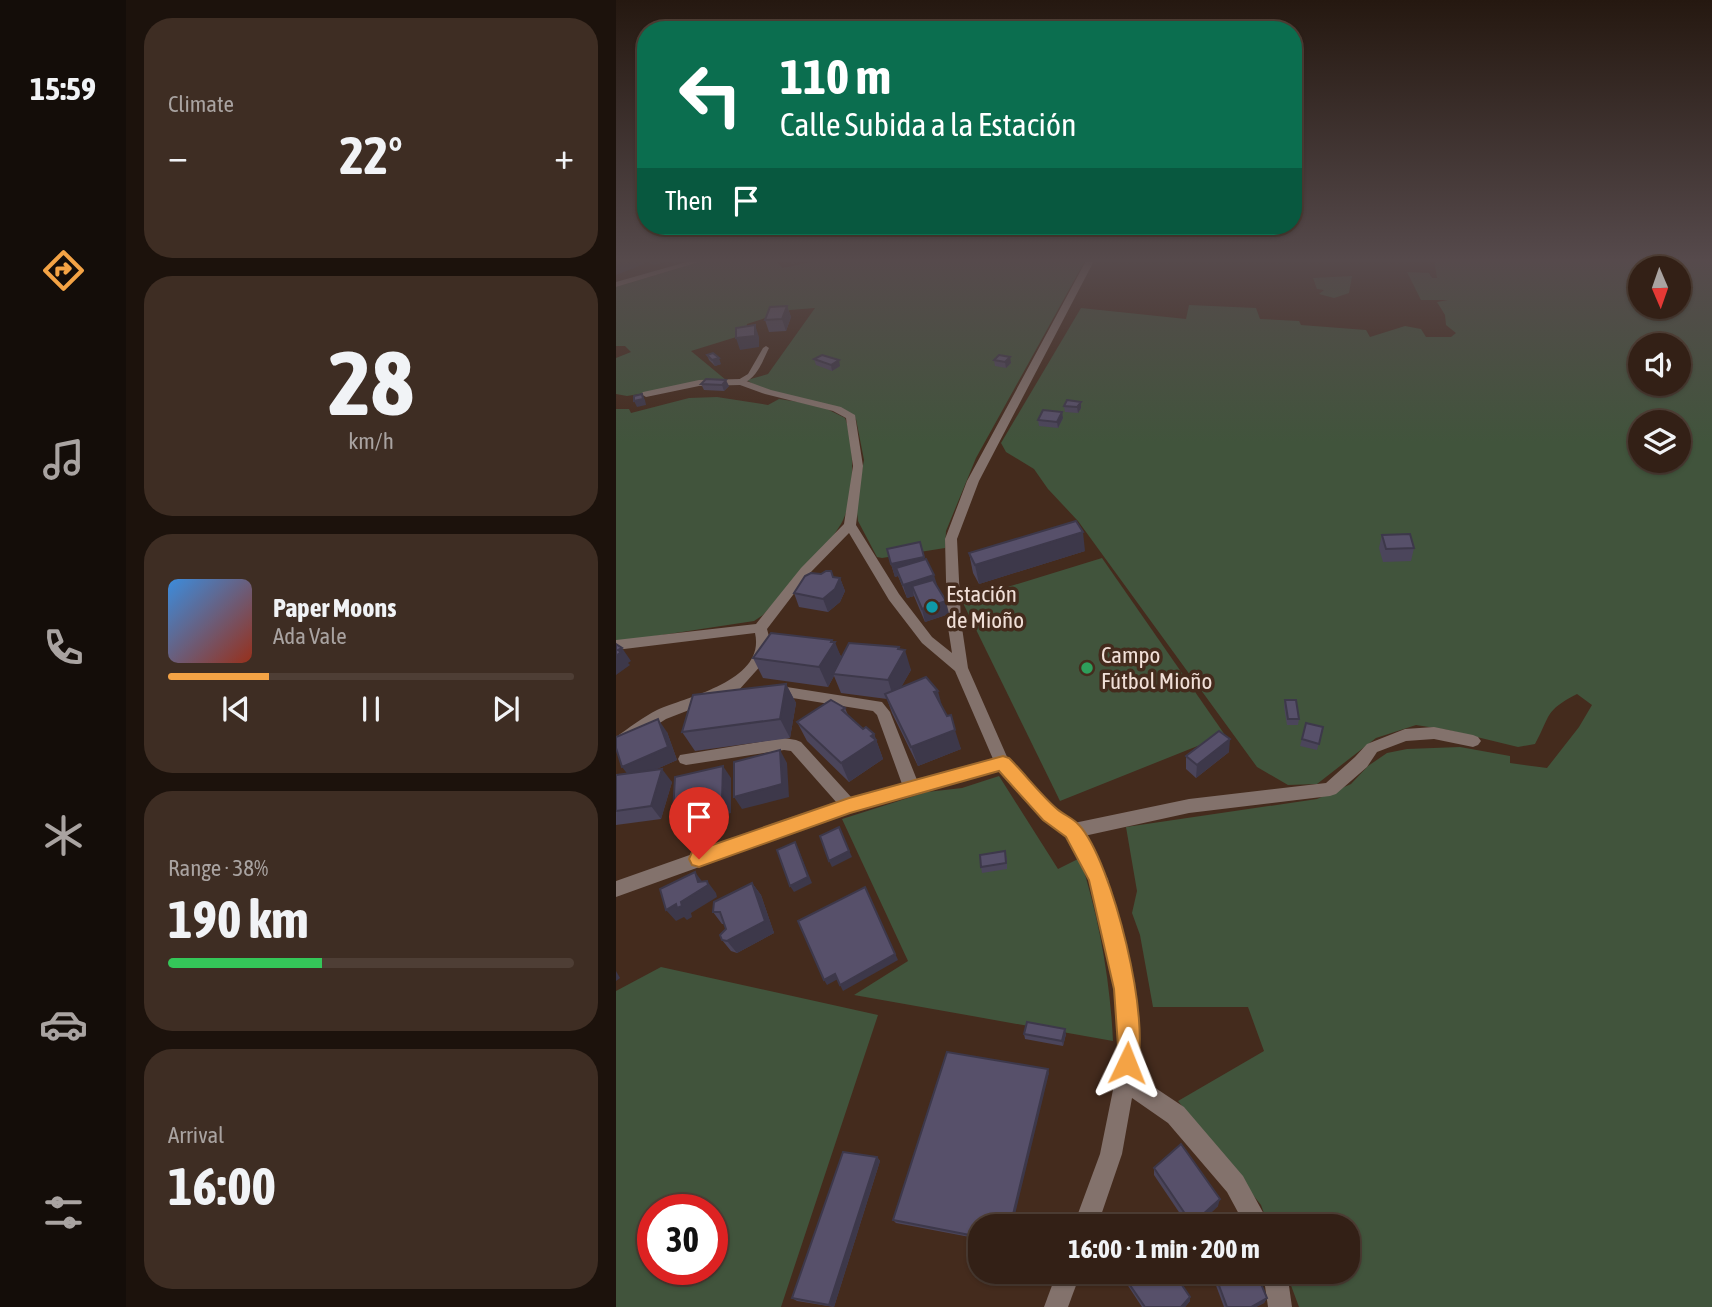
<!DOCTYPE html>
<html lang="en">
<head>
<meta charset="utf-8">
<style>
	:root { --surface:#332016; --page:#3e2d23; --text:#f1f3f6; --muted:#a9a3a1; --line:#4e3e35; --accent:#f4a345 }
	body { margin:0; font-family:"Asap Condensed",sans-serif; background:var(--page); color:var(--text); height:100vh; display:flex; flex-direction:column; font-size:26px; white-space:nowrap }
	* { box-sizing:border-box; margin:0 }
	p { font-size:23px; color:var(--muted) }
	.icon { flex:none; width:38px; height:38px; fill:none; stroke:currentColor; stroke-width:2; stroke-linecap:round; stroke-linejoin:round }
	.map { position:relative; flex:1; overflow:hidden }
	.panel { display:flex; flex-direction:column; gap:18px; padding:18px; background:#1c120c; width:490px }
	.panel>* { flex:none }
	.guide { position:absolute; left:21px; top:21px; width:665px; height:214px; border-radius:28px; box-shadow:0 2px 5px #0004,0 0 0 2px var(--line); background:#0b6e4f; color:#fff; overflow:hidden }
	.needle { width:46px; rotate:178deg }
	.buttons { position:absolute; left:1012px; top:256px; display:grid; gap:14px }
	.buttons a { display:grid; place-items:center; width:63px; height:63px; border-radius:50%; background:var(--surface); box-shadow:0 2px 5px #0004,0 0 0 2px var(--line); font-size:35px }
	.speed { position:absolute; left:21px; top:1194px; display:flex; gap:14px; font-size:35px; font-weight:700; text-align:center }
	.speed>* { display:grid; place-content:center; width:91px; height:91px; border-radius:50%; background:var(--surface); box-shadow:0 2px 5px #0004,0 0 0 2px var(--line); line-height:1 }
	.speed .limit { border:10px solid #d22; background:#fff; color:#111 }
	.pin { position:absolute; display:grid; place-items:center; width:60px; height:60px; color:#fff; margin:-72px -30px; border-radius:50% 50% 50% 0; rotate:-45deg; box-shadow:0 0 7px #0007 }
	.pin .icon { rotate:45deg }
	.me { position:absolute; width:77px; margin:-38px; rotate:2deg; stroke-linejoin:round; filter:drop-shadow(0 0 5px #0008) }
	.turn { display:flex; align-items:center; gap:24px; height:147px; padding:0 28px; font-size:32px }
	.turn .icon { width:91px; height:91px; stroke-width:2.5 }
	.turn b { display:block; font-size:49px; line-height:60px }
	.then { display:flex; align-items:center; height:66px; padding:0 28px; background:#0003; gap:14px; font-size:26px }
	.big { font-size:52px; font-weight:700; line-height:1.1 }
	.panel .card { flex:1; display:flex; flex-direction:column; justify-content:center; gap:10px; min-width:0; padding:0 24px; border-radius:28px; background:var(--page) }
	.panel .dial { align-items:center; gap:0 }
	.dial b { font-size:91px; line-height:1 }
	.song { display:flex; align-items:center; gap:21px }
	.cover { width:84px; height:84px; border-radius:10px; background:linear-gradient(135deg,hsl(210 70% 55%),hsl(10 70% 35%)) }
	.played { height:7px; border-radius:4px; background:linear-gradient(90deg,var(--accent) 25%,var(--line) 25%) }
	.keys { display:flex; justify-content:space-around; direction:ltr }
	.heat { display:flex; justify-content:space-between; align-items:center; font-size:38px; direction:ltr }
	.charge { height:10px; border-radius:5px; background:linear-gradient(90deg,#34c759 38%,var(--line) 0) }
	.trip { position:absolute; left:352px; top:1214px; width:392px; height:70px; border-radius:28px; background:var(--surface); box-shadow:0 2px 5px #0004,0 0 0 2px var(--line); font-weight:700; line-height:70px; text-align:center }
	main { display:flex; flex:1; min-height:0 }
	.menu { display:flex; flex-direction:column; width:126px; justify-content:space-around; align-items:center; background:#140d09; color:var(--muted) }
	.menu .icon { width:49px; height:49px }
	.menu .current { color:var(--accent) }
	.menu b { font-size:32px; color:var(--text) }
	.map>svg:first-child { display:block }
</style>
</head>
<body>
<main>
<nav class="menu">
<b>15:59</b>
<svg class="icon current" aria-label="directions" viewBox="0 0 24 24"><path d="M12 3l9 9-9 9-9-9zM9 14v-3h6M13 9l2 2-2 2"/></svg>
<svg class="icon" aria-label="music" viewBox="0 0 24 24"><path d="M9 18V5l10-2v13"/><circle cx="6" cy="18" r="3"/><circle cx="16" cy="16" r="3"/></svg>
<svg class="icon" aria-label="phone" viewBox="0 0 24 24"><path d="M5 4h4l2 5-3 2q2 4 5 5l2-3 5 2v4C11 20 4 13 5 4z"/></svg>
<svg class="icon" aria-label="climate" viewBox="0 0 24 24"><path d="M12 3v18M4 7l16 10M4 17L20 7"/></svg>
<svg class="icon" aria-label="car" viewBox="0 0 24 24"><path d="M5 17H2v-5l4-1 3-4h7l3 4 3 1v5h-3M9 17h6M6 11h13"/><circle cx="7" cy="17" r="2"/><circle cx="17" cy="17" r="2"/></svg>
<svg class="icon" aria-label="filters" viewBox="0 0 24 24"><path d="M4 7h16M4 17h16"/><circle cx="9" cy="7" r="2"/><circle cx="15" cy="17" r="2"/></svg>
</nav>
<section class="panel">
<div class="card"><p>Climate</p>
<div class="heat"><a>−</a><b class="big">22°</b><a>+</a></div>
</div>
<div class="card dial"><b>28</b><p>km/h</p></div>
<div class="card">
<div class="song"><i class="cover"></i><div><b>Paper Moons</b><p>Ada Vale</p></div></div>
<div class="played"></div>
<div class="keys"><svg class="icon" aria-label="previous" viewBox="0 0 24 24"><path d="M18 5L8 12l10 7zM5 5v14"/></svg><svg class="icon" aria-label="pause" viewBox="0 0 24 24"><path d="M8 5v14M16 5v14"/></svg><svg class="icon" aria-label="next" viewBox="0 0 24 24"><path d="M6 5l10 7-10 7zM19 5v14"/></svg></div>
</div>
<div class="card"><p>Range · 38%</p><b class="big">190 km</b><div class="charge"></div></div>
<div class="card"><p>Arrival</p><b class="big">16:00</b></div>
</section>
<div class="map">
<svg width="1096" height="1307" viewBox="0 0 1096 1307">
	<rect width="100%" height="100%" fill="#442b1d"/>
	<g fill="#41543c" fill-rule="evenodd">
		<path d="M93 259H157L167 268 209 259H470L360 458 330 531 329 548 266 558 261 557 242 521 240 504 248 460 240 419C206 395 159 402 131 380L152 374 199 308 174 310 131 324 130 334 75 351 110 380 11 396 0 394V358L15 352 9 346H0V287Z"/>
		<path d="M818 259H1096V1307H683L670 1272H732V1227H653L645 1205 562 1101 648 1051 632 1007H537L524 935 516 913 521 891 510 827 701 799 735 784 752 766 771 753 791 749 844 747 894 756V763L931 768 963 727 976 705 961 694C928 711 935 715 919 744L902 747 832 730 800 725 760 738 701 784 672 785 641 767 462 521 432 489 418 469 390 452 385 443 465 308 570 319 573 305 640 308 644 319 683 321 685 325 750 330 754 337 789 326 805 329 810 337H835L840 333 830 325 829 315 821 302 832 300H805L791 272 813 273 816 278H821ZM1024 268H1062V306H1024ZM1024 345H1062V383H1024ZM1024 422H1062V460H1024Z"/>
		<polygon points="736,276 733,293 718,298 703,294 708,290 701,289 697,278"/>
		<path d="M101 397 152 405 163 399 183 402 209 408 229 418C239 443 239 500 225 524 205 557 173 586 147 615L138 621 0 642V409H13L15 413 73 398Z"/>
		<polygon points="486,558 609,735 444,801 346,601"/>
		<path d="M383 776 442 869 464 858C483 918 494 978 497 1041L238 995 292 961 226 819 311 792 346 788Z"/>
		<path d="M45 967 262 1015 165 1307H0V991ZM37 1209H96V1269H37Z"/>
	</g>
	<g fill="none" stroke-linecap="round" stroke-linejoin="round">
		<path fill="#83726c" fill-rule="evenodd" d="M150 346 153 348C146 362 140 382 122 384V380L132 374 147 348Z"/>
		<g fill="#83726c" fill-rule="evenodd">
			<path d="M471 259H479L363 481 341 539 345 621 352 668 392 759 440 809 458 823 573 799 710 783 739 757 751 744 789 729 818 727 857 735 862 737 865 741 862 745 857 747 818 739 790 741 761 752 751 767 720 794 714 796 573 813 468 836 492 879 519 989 524 1046 520 1075 568 1107 627 1176 655 1227H630L611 1192 552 1123 516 1098 506 1154 481 1227H457L484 1154 499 1080 504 1046 499 989 475 881 450 836 428 819 383 770 234 813 0 897V881L221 803 175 751 168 750 70 765 64 763 62 759 64 755 168 738 180 740 185 742 236 798 286 784 261 715 257 711 158 695 153 694 151 690 153 686 158 685 266 702 274 712 301 780 377 759 339 671 306 643 273 600 233 533 193 574 151 629 155 644 148 662 122 691 50 719 0 751V737C13 728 27 717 41 710 72 696 150 681 139 633L0 650V640L140 624 185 568 228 524 237 466 230 418 217 411 149 394 124 385 83 386 30 397 25 394 27 392 83 380 125 379 155 390 225 407 239 415 247 466 240 525 283 594 316 637 336 653 331 621 329 539 351 481Z"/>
			<polygon points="441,1272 465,1272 452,1307 428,1307"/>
			<polygon points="647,1272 671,1272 676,1307 652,1307"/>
		</g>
		<polygon fill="#83726c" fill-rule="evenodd" points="81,259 93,259 0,287 0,282"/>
	</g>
	<g fill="#4b455b">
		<polygon points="30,259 71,259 57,263 52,261 38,265 31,261"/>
		<polygon points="171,306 175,317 170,331 153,332 149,320"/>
		<polygon points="91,355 105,364 99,366 93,360"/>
		<polygon points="198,359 224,366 216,371 200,365"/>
		<polygon points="378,360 395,363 390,368 379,366"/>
		<polygon points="85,384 113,386 108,391 88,390"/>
		<polygon points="465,402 465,408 462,413 449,412 448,406"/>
		<polygon points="447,418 442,428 423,426 422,420"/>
		<polygon points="766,535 798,548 795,561 767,562 763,548"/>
		<polygon points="469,551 363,584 357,573 353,553"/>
		<polygon points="309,560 333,614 309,622 298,596 291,598 282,576 279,577 275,564"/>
		<polygon points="215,571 217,577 224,578 229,591 224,602 212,612 183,607 178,593 205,574"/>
		<polygon points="217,642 226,658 283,647 295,670 285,687 326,706 345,749 302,766 276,713 271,699 225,693 218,676 212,687 147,678 137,658"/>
		<polygon points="170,684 180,703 174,738 79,751 66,732"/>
		<polygon points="669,700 683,719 682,725 671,725 668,707"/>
		<polygon points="229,708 232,715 247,729 258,734 267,759 233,782 191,741 181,722"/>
		<polygon points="707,727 701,750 684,746 686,739"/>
		<polygon points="51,732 61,760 36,771 56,782 45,819 0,825 0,775 11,774"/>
		<polygon points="613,752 580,778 570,769 570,756"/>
		<polygon points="391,857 391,869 366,873 365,867"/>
		<polygon points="136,883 145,895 158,933 121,953 115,951 106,940 110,929 109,924 106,924 97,912"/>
		<polygon points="408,1034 450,1034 447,1046 409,1039"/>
		<polygon points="433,1073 364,1227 364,1239 280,1223 277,1220"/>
		<polygon points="261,1157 264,1161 218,1307 181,1301 176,1298"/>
		<polygon points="538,1168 602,1206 580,1227 573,1227 538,1175"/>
		<polygon points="503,1272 557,1272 574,1301 569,1307 526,1307"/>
		<polygon points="595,1272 640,1272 651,1298 648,1303 640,1307 608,1307"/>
	</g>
	<g fill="#3d384a">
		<polygon points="10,259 25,259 28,264 0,275 0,263"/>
		<polygon points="35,259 51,259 52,261 38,265"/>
		<polygon points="55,259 71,259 57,263"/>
		<polygon points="174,259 192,259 193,261 175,264"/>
		<polygon points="171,306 175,317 170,331 166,319"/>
		<polygon points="139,325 143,337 143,347 124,350 120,338"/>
		<polygon points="394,357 395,363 390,368 389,362"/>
		<polygon points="103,358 105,364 99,366 96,360"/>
		<polygon points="223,360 224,366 216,371 215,365"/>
		<polygon points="110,380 113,386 108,391 106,385"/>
		<polygon points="26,394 29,400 30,405 21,407 18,401"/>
		<polygon points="465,402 465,408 462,413 461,407"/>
		<polygon points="446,412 447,418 442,428 441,422"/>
		<polygon points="467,532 469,551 363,584 359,565"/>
		<polygon points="304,542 311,570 280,568 282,576 279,577 275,564"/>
		<polygon points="215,571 220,585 224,578 229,591 224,602 212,612 207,599"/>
		<polygon points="318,575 322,588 296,586 298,596 291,598 287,585"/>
		<polygon points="330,601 333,614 309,622 306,609"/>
		<polygon points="216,640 218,644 219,642 227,662 217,674 218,676 212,687 203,667"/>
		<polygon points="283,647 286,655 289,650 295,670 278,700 272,680"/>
		<polygon points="6,648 15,661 12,663 14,665 0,675 0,656 2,650"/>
		<polygon points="170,684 180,703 174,738 164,719"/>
		<polygon points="322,691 327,710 318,692"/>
		<polygon points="42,719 51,732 61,760 16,780 6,767"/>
		<polygon points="339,730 345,749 302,766 295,747"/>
		<polygon points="258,734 267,759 233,782 225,763"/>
		<polygon points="614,739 613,752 580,778 581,765"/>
		<polygon points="164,750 171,763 173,797 126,809 118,797"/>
		<polygon points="107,766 115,778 115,813 67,826 57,813"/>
		<polygon points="46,769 56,782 45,819 35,806"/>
		<polygon points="223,827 236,857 216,867 213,861"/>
		<polygon points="179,842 182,848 196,883 178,892 174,886"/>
		<polygon points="79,872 88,884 91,881 100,893 101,897 75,913 76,917 71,920 68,917 60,921 50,910 65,902 82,882"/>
		<polygon points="136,883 145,895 158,933 121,953 111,941"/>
		<polygon points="252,893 282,960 227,991 224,985"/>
		<polygon points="0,971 4,978 0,981"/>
		<polygon points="219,974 222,979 211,985 208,980"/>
		<polygon points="449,1029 450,1034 447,1046 446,1041"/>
		<polygon points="432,1069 433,1073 396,1227 394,1227"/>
		<polygon points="261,1157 264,1161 218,1307 213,1305"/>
		<polygon points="604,1199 602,1206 580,1227 576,1227 576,1224"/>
		<polygon points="574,1297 574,1301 569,1307 565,1307"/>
		<polygon points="651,1298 648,1303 640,1307 635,1307"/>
	</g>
	<g fill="#57506a" stroke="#3d384a" stroke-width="2">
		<polygon points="0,259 10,259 0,263"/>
		<polygon points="171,306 166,319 149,320 154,307"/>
		<polygon points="139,325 139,336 120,338 120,328"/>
		<polygon points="97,353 103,358 96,360 91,355"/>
		<polygon points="206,355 223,360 215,365 198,359"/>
		<polygon points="383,355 394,357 389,362 378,360"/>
		<polygon points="90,379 110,380 106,385 85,384"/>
		<polygon points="26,394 27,399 18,401 18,396"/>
		<polygon points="451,400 465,402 461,407 448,406"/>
		<polygon points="427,410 446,412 441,422 422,420"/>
		<polygon points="460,521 467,532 359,565 353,553"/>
		<polygon points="794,534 798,548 770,549 766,535"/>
		<polygon points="304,542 308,557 275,564 271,549"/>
		<polygon points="310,559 318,575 287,585 280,568"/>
		<polygon points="210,571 215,571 217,577 224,578 219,589 207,599 178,593 189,576 195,573 205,574"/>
		<polygon points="317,580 330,601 306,609 296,586"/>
		<polygon points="155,633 216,640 215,642 219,642 203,667 137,658"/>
		<polygon points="233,643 283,647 282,649 289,650 272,680 217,674"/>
		<polygon points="0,644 6,648 2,650 5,652 0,656"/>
		<polygon points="310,677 322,691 318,692 331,716 335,715 339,730 295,747 269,694"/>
		<polygon points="170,684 164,719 66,732 77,695"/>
		<polygon points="215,700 229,708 226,710 247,729 250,727 258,734 255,736 260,740 225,763 181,722"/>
		<polygon points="669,700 680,700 683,719 672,719"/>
		<polygon points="42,719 52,747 6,767 0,748 0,737"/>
		<polygon points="690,723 707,727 703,744 686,739"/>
		<polygon points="603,731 614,739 581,765 570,756"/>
		<polygon points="164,750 166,784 118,797 118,762"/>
		<polygon points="107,766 106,801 57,813 59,777"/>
		<polygon points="46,769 35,806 0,811 0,775"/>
		<polygon points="223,827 233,851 213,861 204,836"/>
		<polygon points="179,842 192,877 174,886 161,850"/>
		<polygon points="389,851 390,863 365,867 364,855"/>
		<polygon points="79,872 82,882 91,881 92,885 65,902 66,906 61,908 60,904 50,910 44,889"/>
		<polygon points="136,883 149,921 111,941 106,940 104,935 110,929 104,912 97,912 98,902"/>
		<polygon points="249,887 279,954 224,985 219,974 208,980 182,921"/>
		<polygon points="411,1022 449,1029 446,1041 408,1034"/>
		<polygon points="331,1052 432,1069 394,1227 364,1227 364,1237 277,1220"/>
		<polygon points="565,1144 604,1199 576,1224 538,1168"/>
		<polygon points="227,1152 261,1157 213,1305 176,1298"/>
		<polygon points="505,1272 557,1272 574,1297 565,1307 529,1307"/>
		<polygon points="598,1272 640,1272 651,1298 635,1307 611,1307"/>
	</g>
	<linearGradient id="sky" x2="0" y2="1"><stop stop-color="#251810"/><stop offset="0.59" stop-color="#564a4c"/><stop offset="1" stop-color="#564a4c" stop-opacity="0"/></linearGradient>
	<rect width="1096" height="442" fill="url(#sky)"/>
	<path fill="#f4a345" stroke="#9f6a2d" stroke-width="2" d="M387 756 393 758C409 774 424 794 441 809 448 815 457 818 463 825 496 860 538 1027 519 1071L511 1075 503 1071 499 1063 502 1046 498 989 473 880 450 837 427 820 383 771 234 813 83 867 76 865 73 859 76 852 233 798Z"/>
	<circle fill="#0f9aa8" stroke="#442b1d" stroke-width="2.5" cx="316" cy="607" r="7"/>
	<circle fill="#2e9e5b" stroke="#442b1d" stroke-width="2.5" cx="471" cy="668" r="7"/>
	<g text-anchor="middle" stroke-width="7" stroke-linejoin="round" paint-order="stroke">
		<g font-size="23" fill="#f0dfd7" stroke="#442b1d" text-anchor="start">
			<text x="330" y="602">Estación<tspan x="330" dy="26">de Mioño</tspan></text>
			<text x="485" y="663">Campo<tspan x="485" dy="26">Fútbol Mioño</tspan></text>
		</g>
	</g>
</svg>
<div class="buttons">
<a><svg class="needle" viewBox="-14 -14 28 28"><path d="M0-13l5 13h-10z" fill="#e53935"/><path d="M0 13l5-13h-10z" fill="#a9a3a1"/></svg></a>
<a><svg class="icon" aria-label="sound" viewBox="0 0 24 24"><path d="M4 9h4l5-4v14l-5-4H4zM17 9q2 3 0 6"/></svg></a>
<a><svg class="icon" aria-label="layers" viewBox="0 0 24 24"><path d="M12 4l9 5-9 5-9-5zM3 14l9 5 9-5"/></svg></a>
</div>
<div class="speed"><div class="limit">30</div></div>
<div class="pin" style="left:83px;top:859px;background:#d93025"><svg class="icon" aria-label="arrive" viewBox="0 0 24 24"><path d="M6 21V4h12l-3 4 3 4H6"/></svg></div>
<svg class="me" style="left:511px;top:1063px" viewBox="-20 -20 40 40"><path d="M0-17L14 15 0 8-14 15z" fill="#f4a345" stroke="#fff" stroke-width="4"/></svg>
<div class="trip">16:00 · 1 min · 200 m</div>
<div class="guide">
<div class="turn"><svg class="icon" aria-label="left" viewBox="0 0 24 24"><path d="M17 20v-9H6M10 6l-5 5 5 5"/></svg><div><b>110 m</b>Calle Subida a la Estación</div></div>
<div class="then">Then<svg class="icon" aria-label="arrive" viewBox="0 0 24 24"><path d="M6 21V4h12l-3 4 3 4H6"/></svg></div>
</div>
</div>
</main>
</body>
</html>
